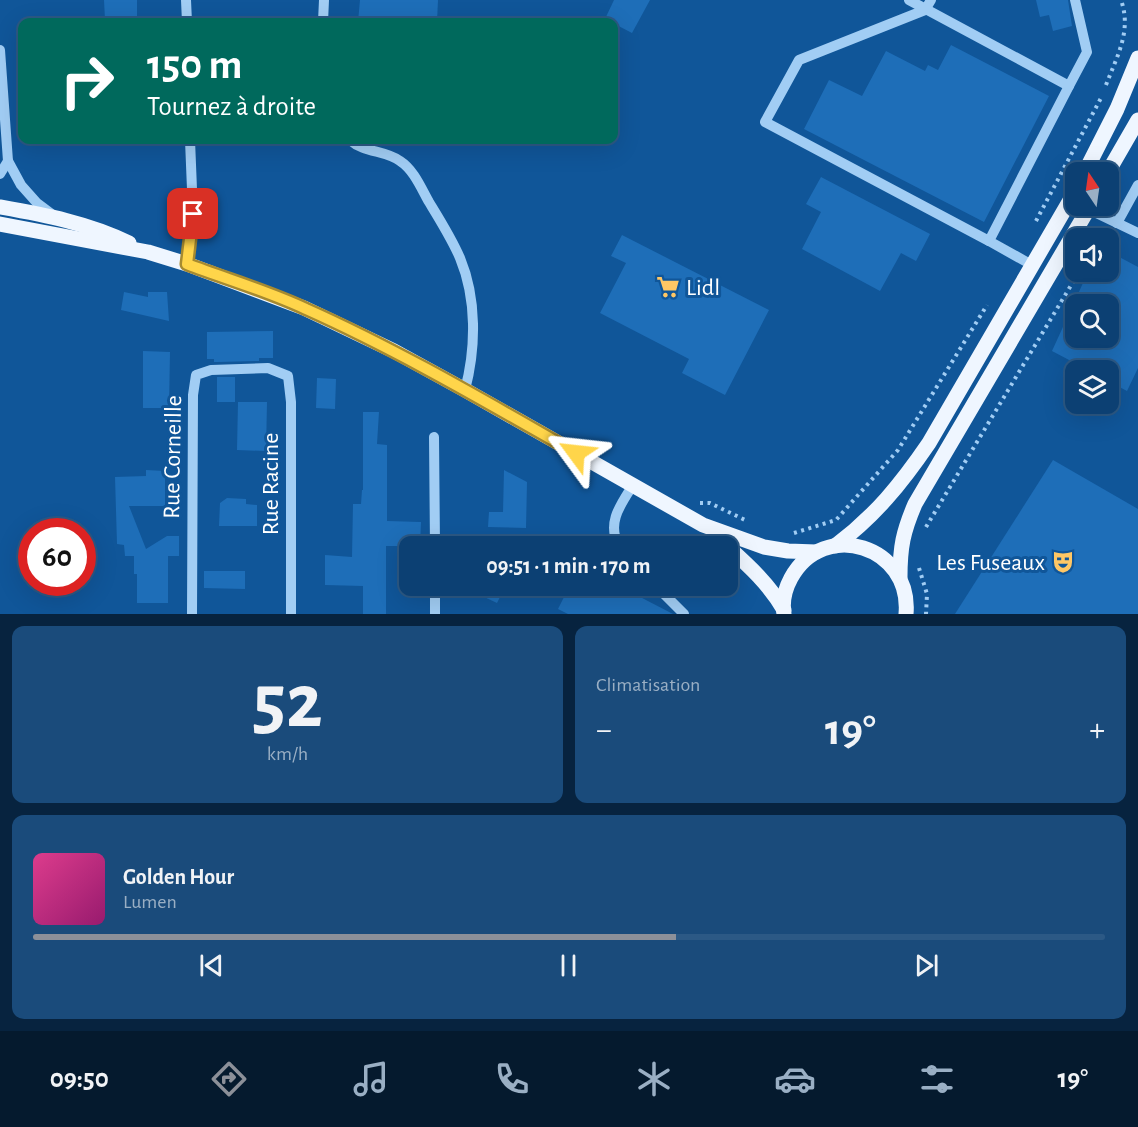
<!DOCTYPE html>
<html lang="fr">
<head>
<meta charset="utf-8">
<style>
	:root { --surface:#0c4073; --page:#1a4b7b; --text:#f1f3f6; --muted:#9aafc4; --line:#2c5985; --accent:#8c9099 }
	body { margin:0; font-family:"Alegreya Sans",sans-serif; background:var(--page); color:var(--text); height:100vh; display:flex; flex-direction:column; font-size:22px; white-space:nowrap }
	* { box-sizing:border-box; margin:0 }
	p { font-size:20px; color:var(--muted) }
	.icon { flex:none; width:33px; height:33px; fill:none; stroke:currentColor; stroke-width:2; stroke-linecap:round; stroke-linejoin:round }
	.map { position:relative; height:614px; overflow:hidden }
	.details { display:flex; flex-direction:column; gap:12px; padding:12px; background:#07233f; flex:1 }
	.details>* { flex:none }
	.hud { position:absolute; left:18px; top:18px; width:600px; height:126px; border-radius:12px; box-shadow:0 6px 24px #0002,0 0 0 2px var(--line); background:#00695c; color:#fff; overflow:hidden }
	.needle { width:39px; rotate:347deg }
	.controls { position:absolute; left:1065px; top:162px; display:grid; gap:12px }
	.controls a { display:grid; place-items:center; width:54px; height:54px; border-radius:12px; background:var(--surface); box-shadow:0 6px 24px #0002,0 0 0 2px var(--line); font-size:30px }
	.speed { position:absolute; left:18px; top:518px; display:flex; gap:12px; font-size:30px; font-weight:700; text-align:center }
	.speed>* { display:grid; place-content:center; width:78px; height:78px; border-radius:50%; background:var(--surface); box-shadow:0 6px 24px #0002,0 0 0 2px var(--line); line-height:1 }
	.speed .limit { border:9px solid #d22; background:#fff; color:#111 }
	.pin { position:absolute; display:grid; place-items:center; width:51px; height:51px; color:#fff; margin:-26px; border-radius:12px; box-shadow:0 3px 9px #0006 }
	.me { position:absolute; width:66px; margin:-33px; rotate:300deg; stroke-linejoin:round; filter:drop-shadow(0 0 4px #0008) }
	.turn { display:flex; align-items:center; gap:21px; height:126px; padding:0 30px; font-size:27px }
	.turn .icon { width:78px; height:78px; stroke-width:2.5 }
	.turn b { display:block; font-size:42px; line-height:51px }
	.big { font-size:45px; font-weight:600; line-height:1.1 }
	.details .card { flex:1; display:flex; flex-direction:column; justify-content:center; gap:9px; min-width:0; padding:0 21px; border-radius:12px; background:var(--page) }
	.details .dial { align-items:center; gap:0 }
	.dial b { font-size:78px; line-height:1 }
	.song { display:flex; align-items:center; gap:18px }
	.cover { width:72px; height:72px; border-radius:9px; background:linear-gradient(135deg,hsl(330 70% 55%),hsl(320 70% 35%)) }
	.played { height:6px; border-radius:3px; background:linear-gradient(90deg,var(--accent) 60%,var(--line) 60%) }
	.keys { display:flex; justify-content:space-around; direction:ltr }
	.heat { display:flex; justify-content:space-between; align-items:center; font-size:33px; direction:ltr }
	.details .tiles { flex:1; display:grid; gap:12px; grid-template-columns:1fr 1fr }
	.card:last-child { grid-column:span 2 }
	.trip { position:absolute; left:399px; top:536px; width:339px; height:60px; border-radius:12px; background:var(--surface); box-shadow:0 6px 24px #0002,0 0 0 2px var(--line); font-weight:600; line-height:60px; text-align:center }
	.tabs { display:flex; height:96px; justify-content:space-around; align-items:center; background:#051a2e; color:var(--muted) }
	.tabs .icon { width:42px; height:42px }
	.tabs .active { color:var(--accent) }
	.tabs b { font-size:27px; color:var(--text) }
	.map>svg:first-child { display:block }
</style>
</head>
<body>
<div class="map">
<svg width="1138" height="614" viewBox="0 0 1138 614">
	<rect width="100%" height="100%" fill="#105699"/>
	<g fill="#1e6eb8" fill-rule="evenodd">
		<polygon points="104,0 137,0 137,22 117,22 116,20 105,20"/>
		<polygon points="360,0 438,0 437,22 358,22"/>
		<polygon points="614,0 650,0 632,33 605,19"/>
		<polygon points="1036,0 1068,0 1072,26 1053,31 1049,15 1040,17"/>
		<polygon points="951,45 1049,96 984,222 804,129 829,80 862,96 886,51 925,71 928,65 938,70"/>
		<polygon points="821,177 930,234 916,261 901,253 880,291 802,249 821,212 806,204"/>
		<polygon points="622,235 769,310 725,395 682,373 689,359 600,313 626,263 611,256"/>
		<path d="M1108 251 1138 267V368L1127 391 1108 381V370H1088L1052 351 1088 272H1108ZM1076 304H1108V338H1076Z"/>
		<polygon points="124,292 148,297 148,292 167,292 169,321 121,310"/>
		<polygon points="273,331 273,358 259,358 259,361 218,362 214,362 214,359 207,359 207,332"/>
		<polygon points="143,351 170,352 169,408 143,408"/>
		<rect x="217" y="377" width="18" height="25"/>
		<polygon points="317,378 336,379 335,409 316,408"/>
		<polygon points="238,402 267,402 266,451 237,450"/>
		<polygon points="363,412 379,412 377,444 387,445 387,521 421,522 420,546 386,546 386,614 363,614 363,586 325,585 325,555 352,557 353,504 361,504 362,490 363,490"/>
		<polygon points="1053,460 1138,509 1138,614 955,614"/>
		<polygon points="146,470 165,471 165,506 129,506 146,549 167,536 179,536 179,556 168,556 168,603 137,603 137,574 134,574 134,556 125,556 124,545 117,544 115,477 146,476"/>
		<polygon points="504,470 527,482 526,528 488,527 489,512 503,512"/>
		<polygon points="227,498 246,499 246,504 257,505 257,526 219,526 220,503"/>
		<polygon points="204,571 245,571 245,589 204,588"/>
		<polygon points="459,585 506,585 497,603"/>
		<polygon points="570,585 617,585 673,614 568,614 558,609"/>
	</g>
	<g fill="none" stroke-linecap="round" stroke-linejoin="round">
		<g stroke="#a1cdf4" stroke-width="4" stroke-dasharray="3 4.5" stroke-linecap="butt">
			<path d="M1106 85C1117 56 1132 31 1121 0"/>
			<polyline points="1036,221 1101,98"/>
			<polyline points="700,503 710,503 745,520"/>
			<polyline points="926,527 1079,272"/>
			<polyline points="794,533 836,520 898,450 987,305"/>
			<polyline points="692,537 694,543 698,546"/>
			<polyline points="919,568 927,594 926,614"/>
		</g>
		<g stroke="#a1cdf4" stroke-width="10">
			<polyline points="186,0 187,22"/>
			<polyline points="909,0 1069,86 989,241 1032,265"/>
			<polyline points="931,0 925,10 799,60 765,122 989,241"/>
			<polyline points="323,22 324,0"/>
			<polyline points="0,50 8,161 21,185 37,203 53,215"/>
			<polyline points="1069,86 1087,52 1075,0"/>
			<path d="M350 140C364 153 385 150 400 161 414 170 421 188 429 202 440 220 452 239 460 258 477 299 476 348 465 390"/>
			<polyline points="0,174 8,161"/>
			<polyline points="1088,209 1138,233"/>
			<polyline points="1117,223 1138,185"/>
			<polyline points="187,264 193,214 190,140"/>
			<polyline points="434,437 435,546"/>
			<path d="M619 546C606 523 621 504 633 485"/>
			<polyline points="435,585 435,614"/>
			<polyline points="655,585 684,614"/>
			<polyline points="192,614 193,395 196,375 211,370 268,368 288,376 291,402 291,614"/>
		</g>
		<g stroke="#eff6ff" stroke-width="15">
			<polyline points="1085,172 1117,109 1138,58"/>
			<polyline points="1108,172 1138,120"/>
			<path d="M0 207C45 215 88 223 129 243"/>
			<polyline points="0,224 148,252 187,264 304,308 394,351 465,390 703,525 764,547 788,551 816,552"/>
			<path d="M835 546C875 516 901 484 929 443L1076 190"/>
			<path d="M728 547C749 566 769 584 784 610"/>
			<path d="M900 577C900 547 903 532 915 504L1090 206"/>
			<path d="M784 614C782 602 785 589 791 578 824 518 912 546 906 614"/>
		</g>
	</g>
	<g fill="none" stroke-linecap="round" stroke-linejoin="round">
		<g stroke="#a68a30" stroke-width="15">
			<path id="route" d="M193 214 187 264C226 279 268 291 306 309 400 351 488 403 576 453"/>
		</g>
		<use href="#route" stroke="#ffd54a" stroke-width="10"/>
	</g>
	<defs>
		<g id="supermarket-bare" transform="scale(1.8)"><path d="M-6-5.5h2.5l.6 2H6L4.5 2H-2.5L-4.4-4H-6ZM-1.5 3.2a1.3 1.3 0 1 0 .1 0ZM3 3.2a1.3 1.3 0 1 0 .1 0Z" fill="#ffc765" stroke="#105699" stroke-width="2.5" paint-order="stroke"/></g>
		<g id="theatre-bare" transform="scale(1.8)"><path d="M-5-5.5Q0-4 5-5.5V0Q5 5 0 6Q-5 5-5 0ZM-3.3-2.5H-1v1.5H-3.3ZM1-2.5H3.3v1.5H1ZM-2.8 1Q0 5.5 2.8 1Z" fill="#ffc765" stroke="#105699" stroke-width="2.5" paint-order="stroke"/></g>
	</defs>
	<g fill-rule="evenodd">
		<use href="#supermarket-bare" x="668" y="287"/>
		<use href="#theatre-bare" x="1063" y="562"/>
	</g>
	<g text-anchor="middle" stroke-width="6" stroke-linejoin="round" paint-order="stroke">
		<g font-size="24" fill="#fff" stroke="#105699" text-anchor="start">
			<text x="686" y="295">Lidl</text>
			<text x="1045" y="570" text-anchor="end">Les Fuseaux</text>
		</g>
		<g font-size="24" fill="#fff" stroke="#105699">
			<text transform="translate(172 457) rotate(-89)" y="8">Rue Corneille</text>
			<text transform="translate(270 484) rotate(-90)" y="8">Rue Racine</text>
		</g>
	</g>
</svg>
<div class="controls">
<a><svg class="needle" viewBox="-14 -14 28 28"><path d="M0-13l5 13h-10z" fill="#e53935"/><path d="M0 13l5-13h-10z" fill="#9aafc4"/></svg></a>
<a><svg class="icon" aria-label="sound" viewBox="0 0 24 24"><path d="M4 9h4l5-4v14l-5-4H4zM17 9q2 3 0 6"/></svg></a>
<a><svg class="icon" aria-label="search" viewBox="0 0 24 24"><circle cx="10" cy="10" r="6"/><path d="M15 15l6 6"/></svg></a>
<a><svg class="icon" aria-label="layers" viewBox="0 0 24 24"><path d="M12 4l9 5-9 5-9-5zM3 14l9 5 9-5"/></svg></a>
</div>
<div class="speed"><div class="limit">60</div></div>
<div class="pin" style="left:193px;top:214px;background:#d93025"><svg class="icon" aria-label="arrive" viewBox="0 0 24 24"><path d="M6 21V4h12l-3 4 3 4H6"/></svg></div>
<svg class="me" style="left:576px;top:453px" viewBox="-20 -20 40 40"><path d="M0-17L14 15 0 8-14 15z" fill="#ffd54a" stroke="#fff" stroke-width="4"/></svg>
<div class="trip">09:51 · 1 min · 170 m</div>
<div class="hud">
<div class="turn"><svg class="icon" aria-label="right" viewBox="0 0 24 24"><path d="M7 20v-9h11M14 6l5 5-5 5"/></svg><div><b>150 m</b>Tournez à droite</div></div>
</div>
</div>
<section class="details">
<div class="tiles">
<div class="card dial"><b>52</b><p>km/h</p></div>
<div class="card"><p>Climatisation</p>
<div class="heat"><a>−</a><b class="big">19°</b><a>+</a></div>
</div>
<div class="card">
<div class="song"><i class="cover"></i><div><b>Golden Hour</b><p>Lumen</p></div></div>
<div class="played"></div>
<div class="keys"><svg class="icon" aria-label="previous" viewBox="0 0 24 24"><path d="M18 5L8 12l10 7zM5 5v14"/></svg><svg class="icon" aria-label="pause" viewBox="0 0 24 24"><path d="M8 5v14M16 5v14"/></svg><svg class="icon" aria-label="next" viewBox="0 0 24 24"><path d="M6 5l10 7-10 7zM19 5v14"/></svg></div>
</div>
</div>
</section>
<nav class="tabs">
<b>09:50</b>
<svg class="icon active" aria-label="directions" viewBox="0 0 24 24"><path d="M12 3l9 9-9 9-9-9zM9 14v-3h6M13 9l2 2-2 2"/></svg>
<svg class="icon" aria-label="music" viewBox="0 0 24 24"><path d="M9 18V5l10-2v13"/><circle cx="6" cy="18" r="3"/><circle cx="16" cy="16" r="3"/></svg>
<svg class="icon" aria-label="phone" viewBox="0 0 24 24"><path d="M5 4h4l2 5-3 2q2 4 5 5l2-3 5 2v4C11 20 4 13 5 4z"/></svg>
<svg class="icon" aria-label="climate" viewBox="0 0 24 24"><path d="M12 3v18M4 7l16 10M4 17L20 7"/></svg>
<svg class="icon" aria-label="car" viewBox="0 0 24 24"><path d="M5 17H2v-5l4-1 3-4h7l3 4 3 1v5h-3M9 17h6M6 11h13"/><circle cx="7" cy="17" r="2"/><circle cx="17" cy="17" r="2"/></svg>
<svg class="icon" aria-label="filters" viewBox="0 0 24 24"><path d="M4 7h16M4 17h16"/><circle cx="9" cy="7" r="2"/><circle cx="15" cy="17" r="2"/></svg>
<b>19°</b>
</nav>
</body>
</html>
